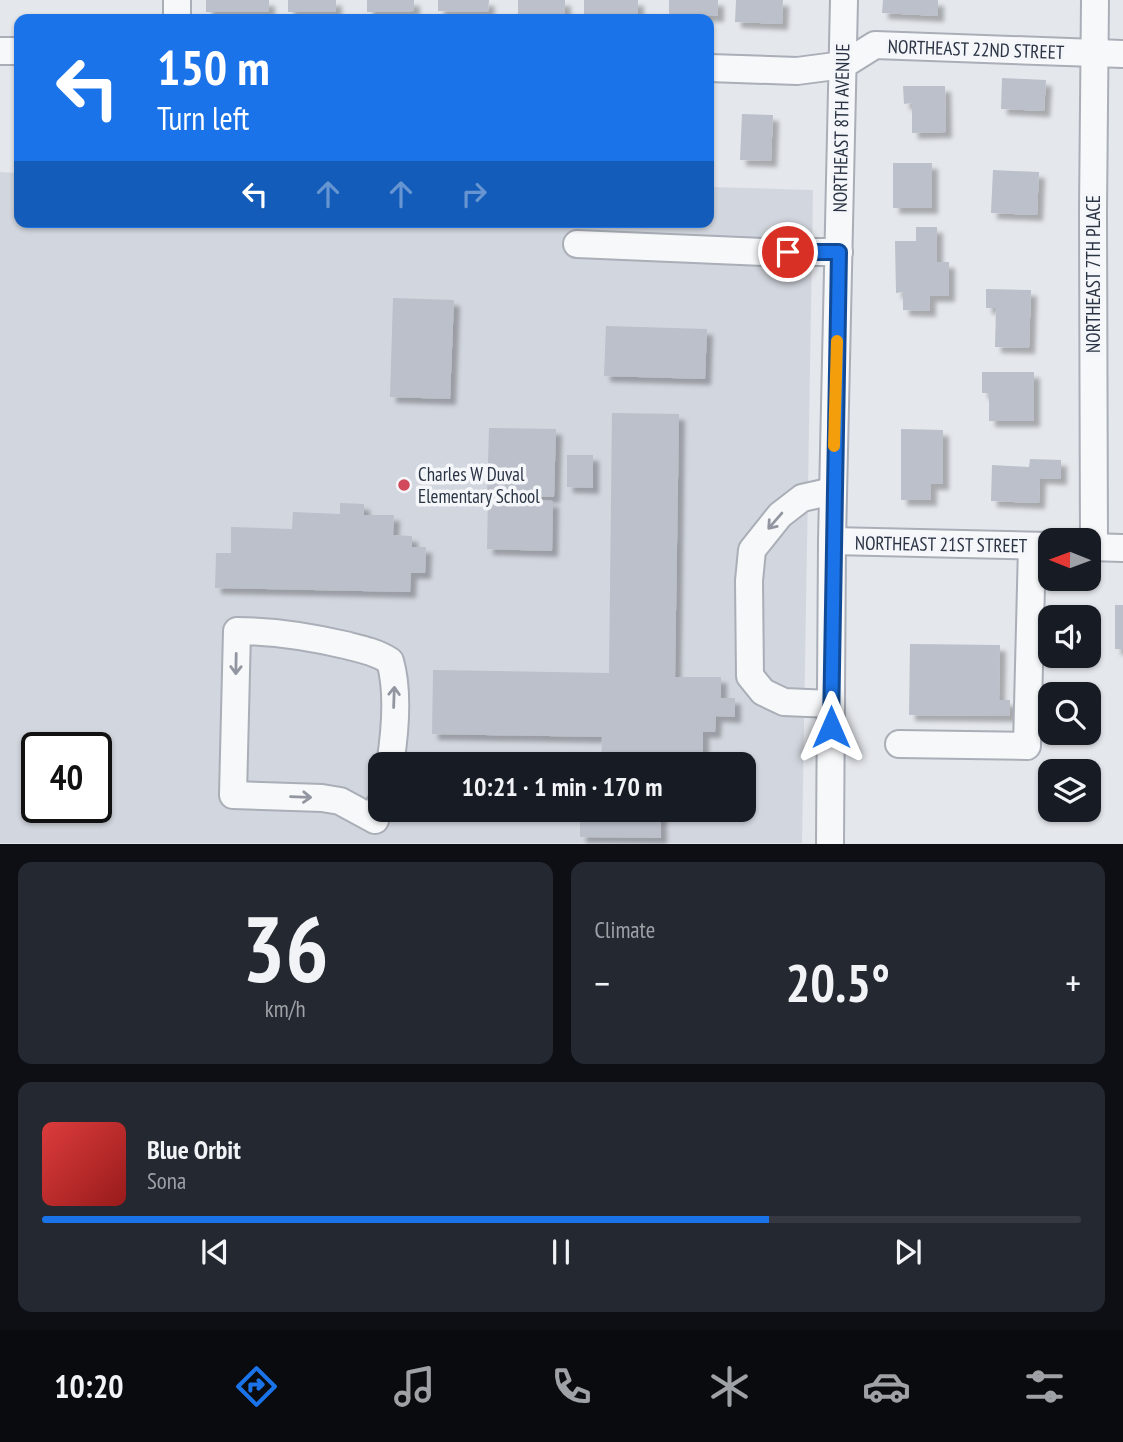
<!DOCTYPE html>
<html lang="en">
<head>
<meta charset="utf-8">
<style>
	:root { --surface:#171b24; --page:#242831; --text:#f1f3f6; --muted:#9ea1a6; --line:#363941; --accent:#1a73e8 }
	body { margin:0; font-family:"PT Sans Narrow",sans-serif; background:var(--page); color:var(--text); height:100vh; display:flex; flex-direction:column; font-size:26px; white-space:nowrap }
	* { box-sizing:border-box; margin:0 }
	p { font-size:23px; color:var(--muted) }
	.icon { flex:none; width:38px; height:38px; fill:none; stroke:currentColor; stroke-width:2; stroke-linecap:round; stroke-linejoin:round }
	.map { position:relative; height:844px; overflow:hidden }
	.drawer { display:flex; flex-direction:column; gap:18px; padding:18px; background:#0d0f14; flex:1 }
	.drawer>* { flex:none }
	.top-card { position:absolute; left:14px; top:14px; width:700px; height:214px; border-radius:14px; box-shadow:0 2px 5px #0004; background:#1a73e8; color:#fff; overflow:hidden }
	.needle { width:46px; rotate:271deg }
	.fabs { position:absolute; left:1038px; top:528px; display:grid; gap:14px }
	.fabs a { display:grid; place-items:center; width:63px; height:63px; border-radius:14px; background:var(--surface); box-shadow:0 2px 5px #0004; font-size:35px }
	.speed { position:absolute; left:21px; top:732px; display:flex; gap:14px; font-size:35px; font-weight:700; text-align:center }
	.speed>* { display:grid; place-content:center; width:91px; height:91px; border-radius:50%; background:var(--surface); box-shadow:0 2px 5px #0004; line-height:1 }
	.speed .limit { border:4px solid #111; border-radius:10px; background:#fff; color:#111 }
	.pin { position:absolute; display:grid; place-items:center; width:60px; height:60px; color:#fff; margin:-30px; border:4px solid #fff; border-radius:50%; box-shadow:0 2px 7px #0007 }
	.me { position:absolute; width:77px; margin:-38px; rotate:0deg; stroke-linejoin:round; filter:drop-shadow(0 0 5px #0008) }
	.turn { display:flex; align-items:center; gap:24px; height:147px; padding:0 28px; font-size:32px }
	.turn .icon { width:91px; height:91px; stroke-width:2.5 }
	.turn b { display:block; font-size:49px; line-height:60px }
	.lanes { display:flex; align-items:center; height:66px; padding:0 28px; background:#0003; justify-content:center; gap:35px; direction:ltr }
	.lanes .off { opacity:.35 }
	.big { font-size:52px; font-weight:800; line-height:1.1 }
	.drawer .card { flex:1; display:flex; flex-direction:column; justify-content:center; gap:10px; min-width:0; padding:0 24px; border-radius:14px; background:var(--page) }
	.drawer .dial { align-items:center; gap:0 }
	.dial b { font-size:91px; line-height:1 }
	.song { display:flex; align-items:center; gap:21px }
	.cover { width:84px; height:84px; border-radius:10px; background:linear-gradient(135deg,hsl(0 70% 55%),hsl(0 70% 35%)) }
	.played { height:7px; border-radius:4px; background:linear-gradient(90deg,var(--accent) 70%,var(--line) 70%) }
	.keys { display:flex; justify-content:space-around; direction:ltr }
	.heat { display:flex; justify-content:space-between; align-items:center; font-size:38px; direction:ltr }
	.drawer .tiles { flex:1; display:grid; gap:18px; grid-template-columns:1fr 1fr }
	.card:last-child { grid-column:span 2 }
	.trip { position:absolute; left:368px; top:752px; width:388px; height:70px; border-radius:14px; background:var(--surface); box-shadow:0 2px 5px #0004; font-weight:800; line-height:70px; text-align:center }
	.tab-bar { display:flex; height:112px; justify-content:space-around; align-items:center; background:#090b0e; color:var(--muted) }
	.tab-bar .icon { width:49px; height:49px }
	.tab-bar .selected { color:var(--accent) }
	.tab-bar b { font-size:32px; color:var(--text) }
	.map>svg:first-child { display:block }
</style>
</head>
<body>
<div class="map">
<svg width="1123" height="844" viewBox="0 0 1123 844">
	<defs>
		<filter id="shadow"><feDropShadow dx="6" dy="6" stdDeviation="2" flood-color="#0004"/></filter>
	</defs>
	<rect width="100%" height="100%" fill="#e4e7ec"/>
	<path fill="#d2d6de" fill-rule="evenodd" d="M0 172 19 173V222H709V187L813 190 802 843H0ZM37 747H96V807H37ZM380 765H744V810H380Z"/>
	<g fill="#bbc0ca" filter="url(#shadow)">
		<rect x="206" y="0" width="63" height="12"/>
		<rect x="288" y="0" width="48" height="12"/>
		<polygon points="367,0 414,0 414,11 367,12"/>
		<polygon points="438,0 489,0 488,12 438,11"/>
		<rect x="518" y="0" width="47" height="16"/>
		<rect x="584" y="0" width="54" height="18"/>
		<rect x="669" y="0" width="49" height="16"/>
		<polygon points="736,0 783,0 782,24 735,22"/>
		<polygon points="883,0 938,0 938,16 882,13"/>
		<polygon points="1002,78 1046,80 1044,111 1001,109"/>
		<polygon points="903,86 945,86 946,132 912,133 912,103 904,104"/>
		<polygon points="742,114 773,115 771,161 740,160"/>
		<rect x="893" y="163" width="39" height="45"/>
		<polygon points="993,170 1039,172 1037,215 991,213"/>
		<polygon points="916,227 937,227 937,262 949,262 949,296 930,296 930,311 903,310 903,292 896,293 895,241 916,241"/>
		<polygon points="986,289 1031,290 1029,348 995,347 996,308 986,308"/>
		<polygon points="393,298 454,300 450,399 390,397"/>
		<polygon points="606,326 707,329 705,379 604,376"/>
		<polygon points="982,372 1034,372 1034,421 989,421 989,393 982,393"/>
		<polygon points="612,413 679,414 675,677 721,677 721,698 735,698 735,717 716,716 715,732 703,732 703,758 662,757 662,765 601,765 602,737 432,734 433,670 609,673"/>
		<polygon points="489,428 556,429 554,497 487,496"/>
		<polygon points="901,429 943,430 943,484 931,484 931,500 901,500"/>
		<polygon points="567,455 593,455 593,488 567,487"/>
		<polygon points="1030,459 1061,460 1061,479 1040,478 1039,503 991,501 992,465 1029,467"/>
		<polygon points="488,499 553,501 552,551 487,549"/>
		<polygon points="340,503 364,504 364,515 394,515 393,535 412,536 412,547 426,547 425,573 411,573 410,592 215,588 216,553 231,553 231,527 292,529 293,512 340,514"/>
		<rect x="1115" y="605" width="8" height="44"/>
		<polygon points="910,644 1000,645 999,700 1010,700 1010,716 909,715"/>
		<polygon points="580,810 661,810 661,838 580,837"/>
	</g>
	<g fill="none" stroke-linecap="round" stroke-linejoin="round">
		<g stroke="#a9aeb7" stroke-width="30">
			<g id="minor">
				<polyline points="177,19 177,0"/>
				<polyline points="0,51 19,51"/>
				<polyline points="709,68 797,71 843,65 875,45 1123,54"/>
				<polyline points="577,244 764,252 839,252"/>
				<polyline points="832,541 1048,546"/>
				<polyline points="1088,547 1123,548"/>
				<polyline points="1094,547 1093,212 1095,0"/>
				<polyline points="831,704 784,702 763,692 750,676 749,581 752,550 780,515 802,498 833,491"/>
				<polyline points="899,744 1027,746 1032,546"/>
				<path d="M380 804 375 820 340 801 322 798 233 795 237 631C275 631 307 636 345 645 361 649 376 652 390 661 399 692 395 733 390 765"/>
				<polyline points="830,844 832,541 844,0"/>
			</g>
		</g>
		<use href="#minor" stroke="#f7f8fa" stroke-width="26"/>
	</g>
	<defs><path id="oneway-shaft" d="M-6 0H5M1.5-3L5.5 0L1.5 3" fill="none" stroke-width="1.6" stroke-linecap="round" stroke-linejoin="round" transform="scale(1.75)"/></defs>
	<g stroke="#9196a0">
		<use href="#oneway-shaft" transform="translate(775 521) rotate(131)"/>
		<use href="#oneway-shaft" transform="translate(236 664) rotate(91)"/>
		<use href="#oneway-shaft" transform="translate(394 697) rotate(-88)"/>
		<use href="#oneway-shaft" transform="translate(301 797) rotate(2)"/>
	</g>
	<g fill="none" stroke-linecap="round" stroke-linejoin="round">
		<g stroke="#114b97" stroke-width="18">
			<polyline id="route" points="788,252 839,252 831,727"/>
		</g>
		<use href="#route" stroke="#1a73e8" stroke-width="12"/>
		<polyline stroke="#f59e0b" stroke-width="12" points="834,446 837,341"/>
	</g>
	<circle fill="#d1495b" stroke="#f4f6f9" stroke-width="2.5" cx="404" cy="485" r="7"/>
	<g text-anchor="middle" stroke-width="7" stroke-linejoin="round" paint-order="stroke">
		<g font-size="19" fill="#2b3445" stroke="#f4f6f9">
			<text transform="translate(976 49) rotate(2)" y="7">NORTHEAST 22ND STREET</text>
			<text transform="translate(841 128) rotate(-89)" y="7">NORTHEAST 8TH AVENUE</text>
			<text transform="translate(1093 274) rotate(-90)" y="7">NORTHEAST 7TH PLACE</text>
			<text transform="translate(941 544) rotate(1)" y="7">NORTHEAST 21ST STREET</text>
		</g>
		<g font-size="19" fill="#2b3445" stroke="#f4f6f9" text-anchor="start">
			<text x="418" y="481">Charles W Duval<tspan x="418" dy="22">Elementary School</tspan></text>
		</g>
	</g>
</svg>
<div class="fabs">
<a><svg class="needle" viewBox="-14 -14 28 28"><path d="M0-13l5 13h-10z" fill="#e53935"/><path d="M0 13l5-13h-10z" fill="#9ea1a6"/></svg></a>
<a><svg class="icon" aria-label="sound" viewBox="0 0 24 24"><path d="M4 9h4l5-4v14l-5-4H4zM17 9q2 3 0 6"/></svg></a>
<a><svg class="icon" aria-label="search" viewBox="0 0 24 24"><circle cx="10" cy="10" r="6"/><path d="M15 15l6 6"/></svg></a>
<a><svg class="icon" aria-label="layers" viewBox="0 0 24 24"><path d="M12 4l9 5-9 5-9-5zM3 14l9 5 9-5"/></svg></a>
</div>
<div class="speed"><div class="limit">40</div></div>
<div class="pin" style="left:788px;top:252px;background:#d93025"><svg class="icon" aria-label="arrive" viewBox="0 0 24 24"><path d="M6 21V4h12l-3 4 3 4H6"/></svg></div>
<svg class="me" style="left:831px;top:727px" viewBox="-20 -20 40 40"><path d="M0-17L14 15 0 8-14 15z" fill="#1a73e8" stroke="#fff" stroke-width="4"/></svg>
<div class="trip">10:21 · 1 min · 170 m</div>
<div class="top-card">
<div class="turn"><svg class="icon" aria-label="left" viewBox="0 0 24 24"><path d="M17 20v-9H6M10 6l-5 5 5 5"/></svg><div><b>150 m</b>Turn left</div></div>
<div class="lanes"><svg class="icon" aria-label="left" viewBox="0 0 24 24"><path d="M17 20v-9H6M10 6l-5 5 5 5"/></svg><svg class="icon off" aria-label="ahead" viewBox="0 0 24 24"><path d="M12 20V5M6 11l6-6 6 6"/></svg><svg class="icon off" aria-label="ahead" viewBox="0 0 24 24"><path d="M12 20V5M6 11l6-6 6 6"/></svg><svg class="icon off" aria-label="right" viewBox="0 0 24 24"><path d="M7 20v-9h11M14 6l5 5-5 5"/></svg></div>
</div>
</div>
<section class="drawer">
<div class="tiles">
<div class="card dial"><b>36</b><p>km/h</p></div>
<div class="card"><p>Climate</p>
<div class="heat"><a>−</a><b class="big">20.5°</b><a>+</a></div>
</div>
<div class="card">
<div class="song"><i class="cover"></i><div><b>Blue Orbit</b><p>Sona</p></div></div>
<div class="played"></div>
<div class="keys"><svg class="icon" aria-label="previous" viewBox="0 0 24 24"><path d="M18 5L8 12l10 7zM5 5v14"/></svg><svg class="icon" aria-label="pause" viewBox="0 0 24 24"><path d="M8 5v14M16 5v14"/></svg><svg class="icon" aria-label="next" viewBox="0 0 24 24"><path d="M6 5l10 7-10 7zM19 5v14"/></svg></div>
</div>
</div>
</section>
<nav class="tab-bar">
<b>10:20</b>
<svg class="icon selected" aria-label="directions" viewBox="0 0 24 24"><path d="M12 3l9 9-9 9-9-9zM9 14v-3h6M13 9l2 2-2 2"/></svg>
<svg class="icon" aria-label="music" viewBox="0 0 24 24"><path d="M9 18V5l10-2v13"/><circle cx="6" cy="18" r="3"/><circle cx="16" cy="16" r="3"/></svg>
<svg class="icon" aria-label="phone" viewBox="0 0 24 24"><path d="M5 4h4l2 5-3 2q2 4 5 5l2-3 5 2v4C11 20 4 13 5 4z"/></svg>
<svg class="icon" aria-label="climate" viewBox="0 0 24 24"><path d="M12 3v18M4 7l16 10M4 17L20 7"/></svg>
<svg class="icon" aria-label="car" viewBox="0 0 24 24"><path d="M5 17H2v-5l4-1 3-4h7l3 4 3 1v5h-3M9 17h6M6 11h13"/><circle cx="7" cy="17" r="2"/><circle cx="17" cy="17" r="2"/></svg>
<svg class="icon" aria-label="filters" viewBox="0 0 24 24"><path d="M4 7h16M4 17h16"/><circle cx="9" cy="7" r="2"/><circle cx="15" cy="17" r="2"/></svg>
</nav>
</body>
</html>
